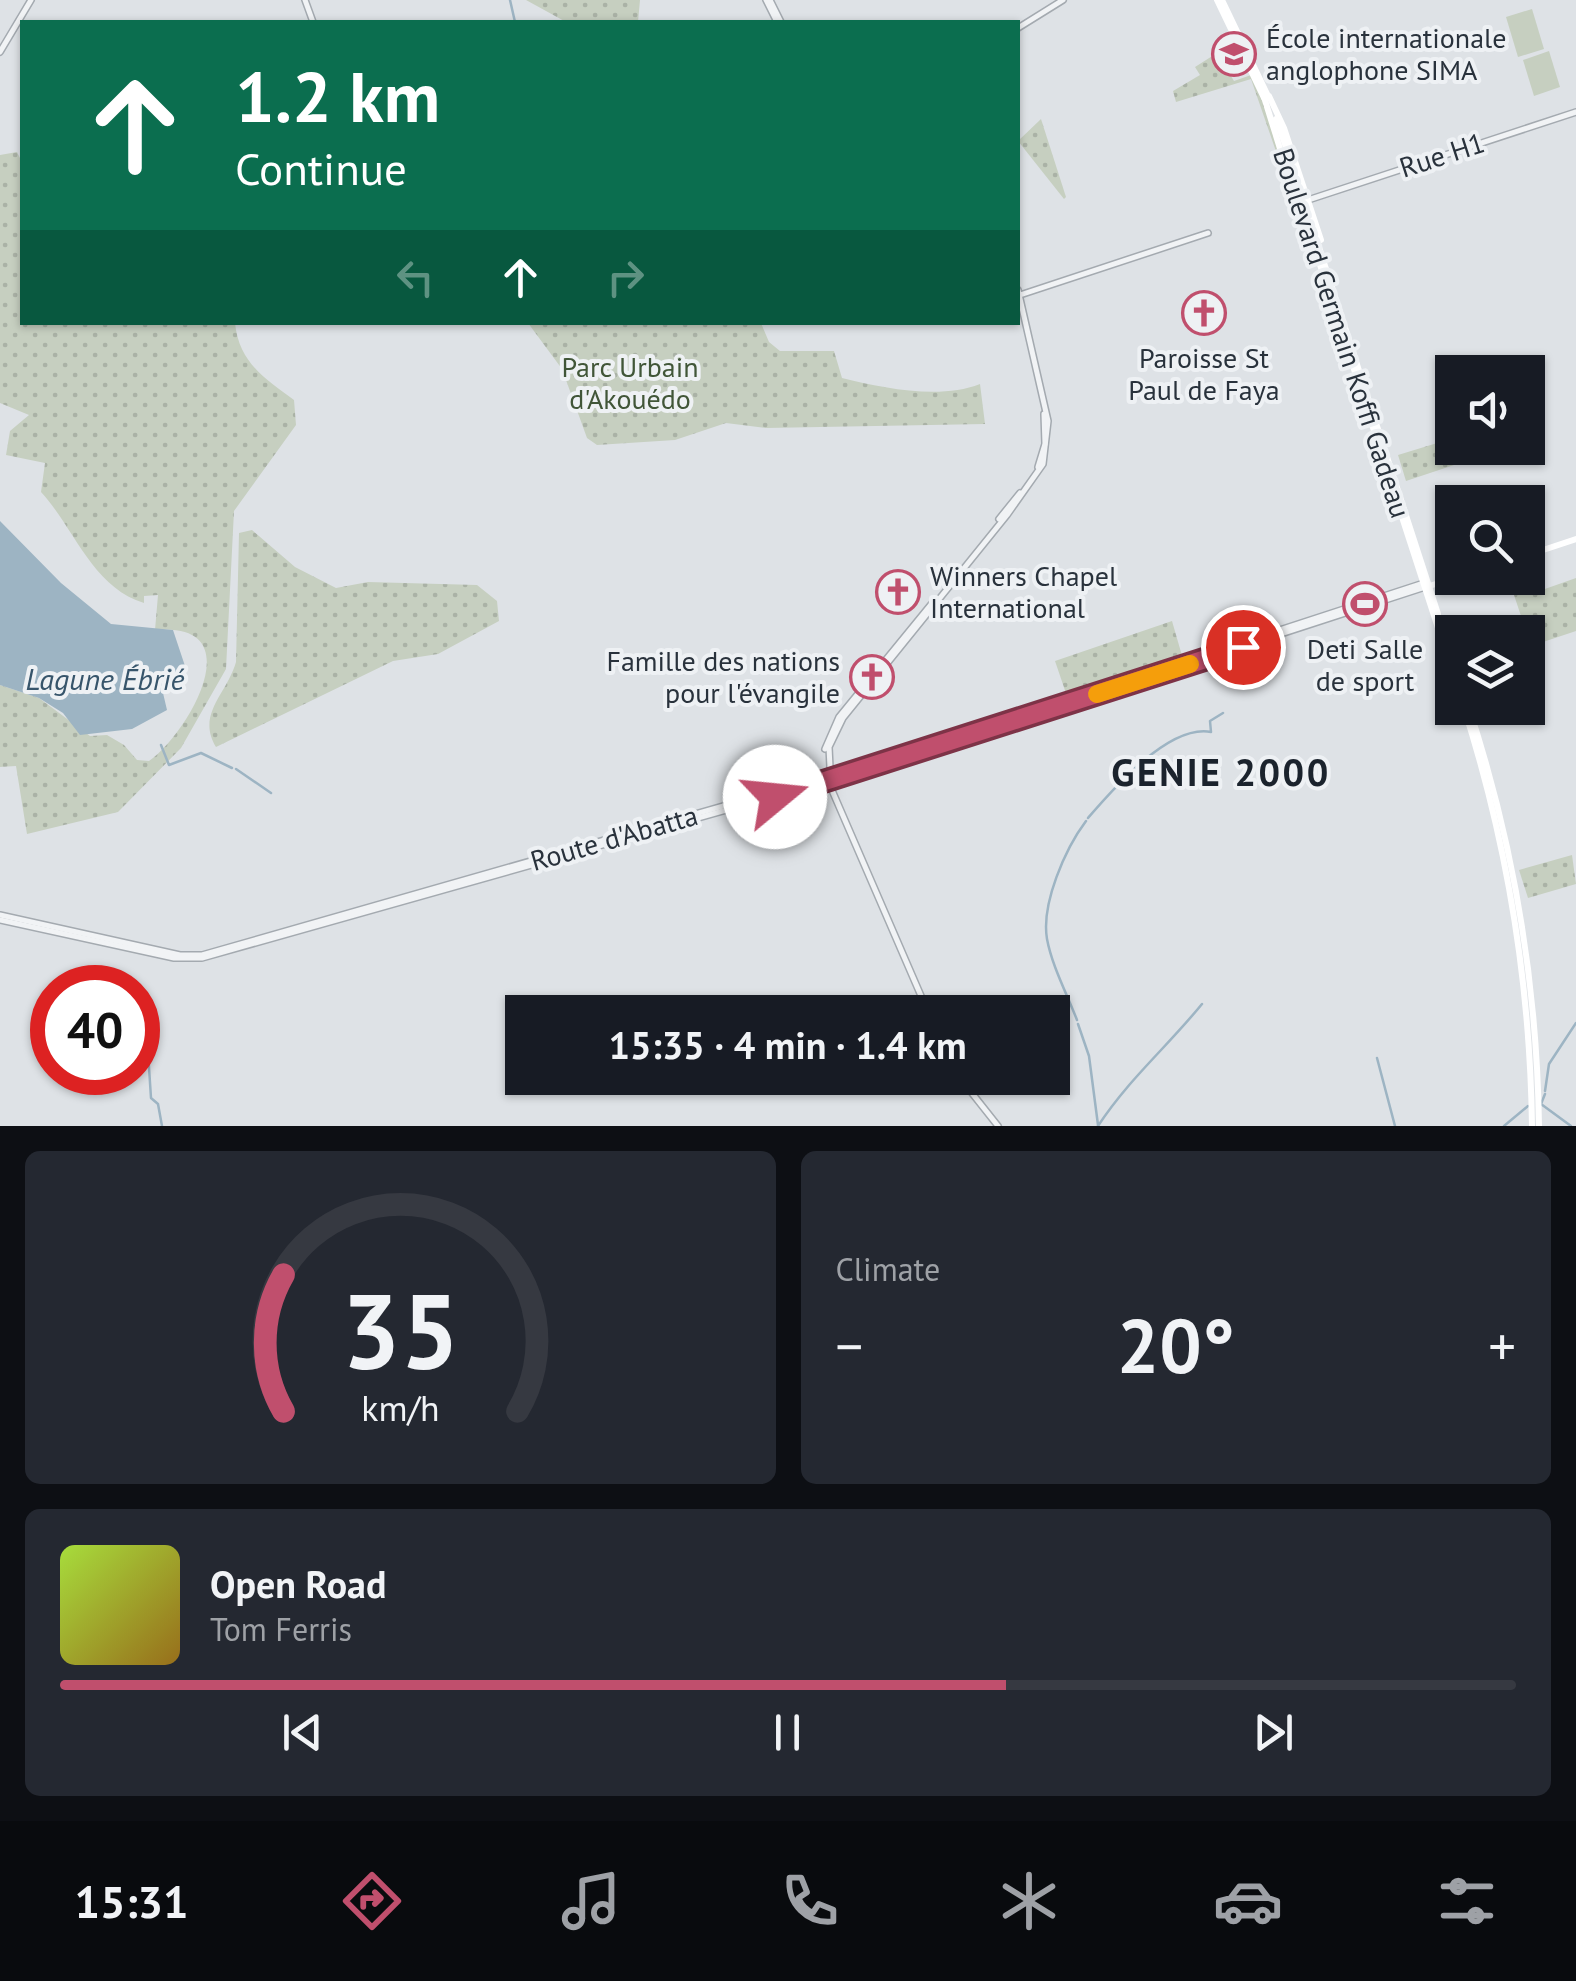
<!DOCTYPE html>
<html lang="en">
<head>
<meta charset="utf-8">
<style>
	:root { --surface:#171b24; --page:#242831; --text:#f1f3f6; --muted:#9ea1a6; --line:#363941; --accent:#c04f6d }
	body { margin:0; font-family:"PT Sans",sans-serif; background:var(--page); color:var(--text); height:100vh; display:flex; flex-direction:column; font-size:38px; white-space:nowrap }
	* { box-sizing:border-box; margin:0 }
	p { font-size:32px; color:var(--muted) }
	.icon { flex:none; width:55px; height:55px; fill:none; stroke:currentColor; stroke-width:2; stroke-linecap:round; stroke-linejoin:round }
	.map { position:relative; height:1126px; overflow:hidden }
	.sheet { display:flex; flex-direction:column; gap:25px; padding:25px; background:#0d0f14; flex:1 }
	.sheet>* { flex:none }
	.banner { position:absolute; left:20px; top:20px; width:1000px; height:305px; border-radius:0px; box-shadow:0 2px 8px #0004; background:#0b6e4f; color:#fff; overflow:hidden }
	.controls { position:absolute; left:1435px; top:355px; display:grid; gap:20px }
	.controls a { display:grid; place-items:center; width:110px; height:110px; border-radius:0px; background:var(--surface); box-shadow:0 2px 8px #0004; font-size:50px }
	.speed { position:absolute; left:30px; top:965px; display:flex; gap:20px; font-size:50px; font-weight:700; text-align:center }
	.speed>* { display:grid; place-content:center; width:130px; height:130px; border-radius:50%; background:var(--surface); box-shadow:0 2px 8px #0004; line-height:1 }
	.speed .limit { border:15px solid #d22; background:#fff; color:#111 }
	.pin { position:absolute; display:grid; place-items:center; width:85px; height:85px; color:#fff; margin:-42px; border:5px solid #fff; border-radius:50%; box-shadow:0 2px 10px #0007 }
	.me { position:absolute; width:110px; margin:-55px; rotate:73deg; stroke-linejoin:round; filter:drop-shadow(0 0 8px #0008) }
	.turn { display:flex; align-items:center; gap:35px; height:210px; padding:0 50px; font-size:45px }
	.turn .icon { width:130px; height:130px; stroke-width:2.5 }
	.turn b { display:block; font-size:70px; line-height:85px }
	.lanes { display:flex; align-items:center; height:95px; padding:0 50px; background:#0003; justify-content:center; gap:50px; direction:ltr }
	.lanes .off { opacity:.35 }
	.big { font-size:75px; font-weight:800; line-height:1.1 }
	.sheet .card { flex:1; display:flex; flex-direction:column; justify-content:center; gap:15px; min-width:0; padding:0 35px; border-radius:15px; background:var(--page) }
	.sheet .dial { align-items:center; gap:0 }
	.dial svg { height:260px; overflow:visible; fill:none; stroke:var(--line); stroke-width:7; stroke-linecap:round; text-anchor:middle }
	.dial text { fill:var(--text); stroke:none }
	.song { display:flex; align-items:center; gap:30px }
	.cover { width:120px; height:120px; border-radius:15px; background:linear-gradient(135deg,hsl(80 70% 55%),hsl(40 70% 35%)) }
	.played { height:10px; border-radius:5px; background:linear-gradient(90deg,var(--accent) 65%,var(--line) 65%) }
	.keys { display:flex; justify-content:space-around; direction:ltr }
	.heat { display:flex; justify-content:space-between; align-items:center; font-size:55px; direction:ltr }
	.sheet .tiles { flex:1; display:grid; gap:25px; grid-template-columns:1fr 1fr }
	.card:last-child { grid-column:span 2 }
	.trip { position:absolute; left:505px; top:995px; width:565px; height:100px; border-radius:0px; background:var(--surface); box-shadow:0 2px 8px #0004; font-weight:800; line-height:100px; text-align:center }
	.tabs { display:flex; height:160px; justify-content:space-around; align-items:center; background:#090b0e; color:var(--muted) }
	.tabs .icon { width:70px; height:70px }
	.tabs .current { color:var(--accent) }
	.tabs b { font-size:45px; color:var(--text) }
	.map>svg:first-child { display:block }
</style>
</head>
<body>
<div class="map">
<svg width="1576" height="1126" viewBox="0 0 1576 1126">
	<defs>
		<pattern id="grass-dots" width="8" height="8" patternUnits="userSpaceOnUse" patternTransform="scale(2.5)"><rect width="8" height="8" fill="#c6cfc0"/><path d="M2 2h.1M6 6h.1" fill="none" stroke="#aab2a6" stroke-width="1.8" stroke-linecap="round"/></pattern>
	</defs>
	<rect width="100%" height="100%" fill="#dee2e6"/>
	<g fill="url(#grass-dots)">
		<polygon points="526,0 640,0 638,22 566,22"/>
		<polygon points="1217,53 1234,81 1254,74 1284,162 1280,163 1251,79 1176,102 1173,91 1200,75 1195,67"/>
		<polygon points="1041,119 1066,197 1064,199 1018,141"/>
		<path d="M17 152 22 162V322L235 323C239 362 264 378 294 400L296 425 234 511 226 669 181 748 118 812 27 834 16 766 0 767V685L39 698 90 736 107 735 124 745 137 760 149 761C186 736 255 621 155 630L158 595 144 596V603C92 587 75 529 41 492L45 463 6 455 10 431 29 415 0 403V155Z"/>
		<path d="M574 322 761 323 769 342 780 351H834L842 378C883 388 940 400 980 384L985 424 766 428 726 423 675 440 597 445 587 438 562 369 528 323Z"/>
		<polygon points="1447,440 1454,465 1406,481 1398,455"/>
		<path d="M252 530 295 567 336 588 368 582 477 585 497 601 499 621 438 654 393 661 216 747C196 714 227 694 236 662L239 533Z"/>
		<polygon points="1576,578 1576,631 1531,646 1512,589 1538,580 1542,590"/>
		<polygon points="1172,621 1187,673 1072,711 1055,661"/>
		<polygon points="1572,855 1576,884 1528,898 1519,870"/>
	</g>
	<g fill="#c6cfc0">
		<polygon points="1532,9 1544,49 1518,57 1506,17"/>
		<polygon points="1549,51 1560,87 1534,96 1523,60"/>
	</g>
	<polygon fill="#9db4c3" points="0,521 61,583 111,624 173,630 186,669 178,690 178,680 163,693 167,710 132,729 80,735 63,713 39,698 0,685"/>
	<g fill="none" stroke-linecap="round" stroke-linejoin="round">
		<g stroke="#9db4c3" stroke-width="2.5">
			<polyline points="510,0 515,22"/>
			<polyline points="161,745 169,765 201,753 232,768"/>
			<polyline points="236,769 271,793"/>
			<path d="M1088 818C1113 789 1169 724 1211 732L1210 721 1223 713"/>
			<polyline points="153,1007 148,1052 151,1098 158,1104 162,1126"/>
			<path d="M1077 1020C1067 994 1052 966 1047 939 1041 904 1065 849 1086 821"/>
			<polyline points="1078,1024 1089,1056 1098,1125"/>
			<polyline points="1377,1058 1395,1126"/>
			<polyline points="1545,1091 1549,1064 1576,1023"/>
			<polyline points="1545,1094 1541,1104 1571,1126"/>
			<path d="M1098 1126C1128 1080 1167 1047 1202 1004"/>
			<polyline points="1504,1126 1528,1106"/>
		</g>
		<g stroke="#a4aab0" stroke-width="8">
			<g id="tertiary">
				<polyline points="305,0 313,22"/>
				<polyline points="766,0 777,22"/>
				<polyline points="770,0 781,22"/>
				<polyline points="1018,28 1063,0"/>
				<polyline points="0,52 31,0"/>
				<polyline points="1308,200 1576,112"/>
				<polyline points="1020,295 1208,233"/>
				<polyline points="1038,467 1045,444 1044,414"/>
				<polyline points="999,519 1020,493"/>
				<polyline points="825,749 839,717 933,602"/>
				<polyline points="872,763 1424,583"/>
				<polyline points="0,915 180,955 202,955 856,768"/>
				<polyline points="0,920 174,958 202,958 829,781 1425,587"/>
				<polyline points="928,1012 831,788 829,747 843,718 1007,515 1043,464 1048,421 1018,290"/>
				<polyline points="960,1078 998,1126"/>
			</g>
		</g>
		<use href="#tertiary" stroke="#f1f3f5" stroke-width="5"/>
		<g stroke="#fff" stroke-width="6">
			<polyline points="1217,0 1264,98"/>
			<polyline points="1222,0 1269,98"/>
			<polyline points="1269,96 1284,128 1321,240"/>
			<polyline points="1264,97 1308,239"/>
			<polyline points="1276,119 1293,167"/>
			<polyline points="1315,235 1438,614"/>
			<polyline points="1311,237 1452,671"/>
			<polyline points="1528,555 1576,539"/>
			<polyline points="1426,587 1455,578"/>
			<path d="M1464 708C1508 846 1530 981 1532 1126"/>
			<path d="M1469 708C1514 845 1537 981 1539 1126"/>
		</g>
		<g stroke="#fff" stroke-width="6">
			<polyline points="1293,167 1315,235"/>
			<polyline points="1288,168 1311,237"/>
		</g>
	</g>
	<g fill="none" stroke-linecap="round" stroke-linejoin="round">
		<g stroke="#7d3347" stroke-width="25">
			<polyline id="route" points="775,797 1243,647"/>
		</g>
		<use href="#route" stroke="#c04f6d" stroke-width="18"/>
		<polyline stroke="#f59e0b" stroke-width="18" points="1097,694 1190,664"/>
	</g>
	<defs>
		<g id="university-ring" transform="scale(2.25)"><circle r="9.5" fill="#eef1f4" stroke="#c04f6d" stroke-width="1.5"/><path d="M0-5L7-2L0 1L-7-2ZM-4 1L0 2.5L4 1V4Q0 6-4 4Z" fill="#c04f6d"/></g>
		<g id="church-ring" transform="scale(2.25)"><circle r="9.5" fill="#eef1f4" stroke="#c04f6d" stroke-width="1.5"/><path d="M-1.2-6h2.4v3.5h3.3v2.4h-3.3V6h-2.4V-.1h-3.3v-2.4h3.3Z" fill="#c04f6d"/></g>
		<g id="stadium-ring" transform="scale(2.25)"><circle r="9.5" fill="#eef1f4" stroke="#c04f6d" stroke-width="1.5"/><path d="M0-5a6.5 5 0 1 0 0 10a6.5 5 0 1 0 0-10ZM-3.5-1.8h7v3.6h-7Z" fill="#c04f6d"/></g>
	</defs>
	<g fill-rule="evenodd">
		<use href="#university-ring" x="1234" y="54"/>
		<use href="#church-ring" x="1204" y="313"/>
		<use href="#church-ring" x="898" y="592"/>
		<use href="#stadium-ring" x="1365" y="604"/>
		<use href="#church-ring" x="872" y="677"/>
	</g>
	<g text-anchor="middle" stroke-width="8" stroke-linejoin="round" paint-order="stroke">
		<g font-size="28" fill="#29323c" stroke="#eef1f4" text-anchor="start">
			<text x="1266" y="48">École internationale<tspan x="1266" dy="32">anglophone SIMA</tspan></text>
			<text x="1204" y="368" text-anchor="middle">Paroisse St<tspan x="1204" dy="32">Paul de Faya</tspan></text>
			<text x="930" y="586">Winners Chapel<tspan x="930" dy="32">International</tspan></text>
			<text x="1365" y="659" text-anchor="middle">Deti Salle<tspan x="1365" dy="32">de sport</tspan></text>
			<text x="840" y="671" text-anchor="end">Famille des nations<tspan x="840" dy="32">pour l'évangile</tspan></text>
		</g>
		<g font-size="28" fill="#29323c" stroke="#eef1f4">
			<text transform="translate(1442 155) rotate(-18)" y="10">Rue H1</text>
			<text transform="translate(1342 333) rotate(72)" y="10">Boulevard Germain Koffi Gadeau</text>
			<text transform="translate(614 838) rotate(-16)" y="10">Route d'Abatta</text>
		</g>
		<g font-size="28" fill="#415638" stroke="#eef1f4">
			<text x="630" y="377">Parc Urbain<tspan x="630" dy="32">d'Akouédo</tspan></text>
		</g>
		<g font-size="30" font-style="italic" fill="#37556b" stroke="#eef1f4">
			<text x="105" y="690">Lagune Ébrié</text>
		</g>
		<g font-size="38" font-weight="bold" letter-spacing="2.5" fill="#1b232d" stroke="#eef1f4">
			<text x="1221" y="786">GENIE 2000</text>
		</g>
	</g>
</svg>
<div class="controls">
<a><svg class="icon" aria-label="sound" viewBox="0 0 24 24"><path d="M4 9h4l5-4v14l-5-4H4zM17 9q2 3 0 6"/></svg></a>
<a><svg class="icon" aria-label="search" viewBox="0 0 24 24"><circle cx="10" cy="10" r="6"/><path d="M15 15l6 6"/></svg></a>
<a><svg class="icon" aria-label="layers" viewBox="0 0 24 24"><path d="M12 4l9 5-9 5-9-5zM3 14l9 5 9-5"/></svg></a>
</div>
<div class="speed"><div class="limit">40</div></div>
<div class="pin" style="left:1243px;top:647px;background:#d93025"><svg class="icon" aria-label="arrive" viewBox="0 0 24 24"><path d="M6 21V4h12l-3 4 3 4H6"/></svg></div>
<svg class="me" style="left:775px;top:797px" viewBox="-20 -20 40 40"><circle r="19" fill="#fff"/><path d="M0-13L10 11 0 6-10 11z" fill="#c04f6d"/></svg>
<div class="trip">15:35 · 4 min · 1.4 km</div>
<div class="banner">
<div class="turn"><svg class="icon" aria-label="ahead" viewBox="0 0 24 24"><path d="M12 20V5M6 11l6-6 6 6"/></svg><div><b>1.2 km</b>Continue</div></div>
<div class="lanes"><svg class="icon off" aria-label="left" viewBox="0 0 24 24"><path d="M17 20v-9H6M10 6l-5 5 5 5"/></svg><svg class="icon" aria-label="ahead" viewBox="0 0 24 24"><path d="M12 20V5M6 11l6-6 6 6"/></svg><svg class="icon off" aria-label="right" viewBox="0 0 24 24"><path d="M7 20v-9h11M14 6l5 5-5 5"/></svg></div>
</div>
</div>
<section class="sheet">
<div class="tiles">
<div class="card dial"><svg viewBox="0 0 100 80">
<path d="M14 69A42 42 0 1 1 86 69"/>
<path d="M14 69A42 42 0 0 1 14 27" stroke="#c04f6d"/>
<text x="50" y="56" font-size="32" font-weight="700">35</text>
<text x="50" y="72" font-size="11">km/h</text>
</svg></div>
<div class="card"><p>Climate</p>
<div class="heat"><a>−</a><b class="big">20°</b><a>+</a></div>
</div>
<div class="card">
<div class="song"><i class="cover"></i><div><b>Open Road</b><p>Tom Ferris</p></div></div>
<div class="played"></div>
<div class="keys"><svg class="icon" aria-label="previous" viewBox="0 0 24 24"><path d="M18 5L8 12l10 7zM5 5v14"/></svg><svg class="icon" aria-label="pause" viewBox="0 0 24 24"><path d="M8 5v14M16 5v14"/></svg><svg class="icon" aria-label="next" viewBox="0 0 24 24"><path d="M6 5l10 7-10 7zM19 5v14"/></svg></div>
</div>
</div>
</section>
<nav class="tabs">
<b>15:31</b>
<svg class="icon current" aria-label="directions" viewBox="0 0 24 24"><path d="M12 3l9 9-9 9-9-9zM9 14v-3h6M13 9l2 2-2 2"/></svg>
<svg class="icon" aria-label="music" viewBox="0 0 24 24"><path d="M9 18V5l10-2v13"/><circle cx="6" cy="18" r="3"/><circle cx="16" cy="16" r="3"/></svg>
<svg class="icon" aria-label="phone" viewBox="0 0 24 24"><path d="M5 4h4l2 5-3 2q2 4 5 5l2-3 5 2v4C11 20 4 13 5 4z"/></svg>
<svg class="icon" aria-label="climate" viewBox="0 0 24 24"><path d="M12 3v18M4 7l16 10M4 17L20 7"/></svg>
<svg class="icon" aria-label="car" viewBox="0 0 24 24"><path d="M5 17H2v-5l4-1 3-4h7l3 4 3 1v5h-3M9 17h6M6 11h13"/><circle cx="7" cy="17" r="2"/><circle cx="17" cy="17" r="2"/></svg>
<svg class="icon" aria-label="filters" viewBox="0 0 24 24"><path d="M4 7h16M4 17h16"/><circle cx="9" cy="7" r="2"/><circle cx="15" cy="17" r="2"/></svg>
</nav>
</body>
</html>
